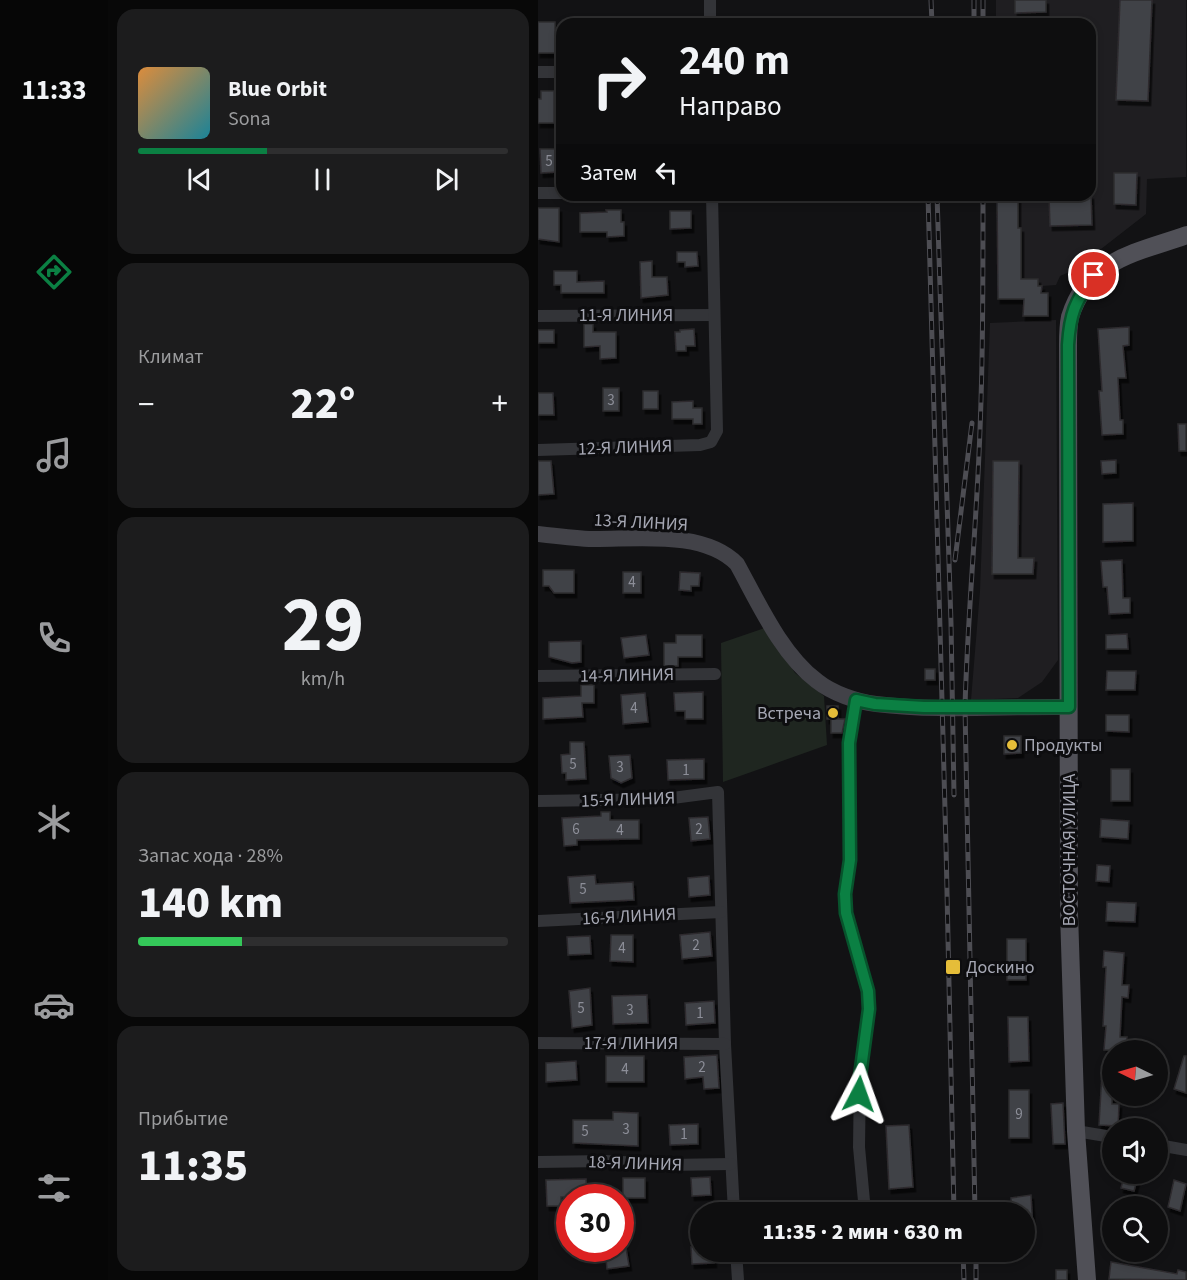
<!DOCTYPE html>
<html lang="ru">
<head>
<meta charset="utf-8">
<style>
	:root { --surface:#0e0e0f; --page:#1c1c1d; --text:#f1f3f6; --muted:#9b9c9e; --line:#2e2e2f; --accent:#0b8043 }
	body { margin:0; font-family:"Source Sans 3",sans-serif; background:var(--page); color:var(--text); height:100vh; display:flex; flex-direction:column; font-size:22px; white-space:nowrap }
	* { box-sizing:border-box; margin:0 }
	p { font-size:20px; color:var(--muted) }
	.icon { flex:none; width:33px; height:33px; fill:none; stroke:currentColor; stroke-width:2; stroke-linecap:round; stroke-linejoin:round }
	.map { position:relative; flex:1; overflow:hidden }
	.sheet { display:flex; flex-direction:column; gap:9px; padding:9px; background:#080808; width:430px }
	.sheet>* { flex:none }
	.guide { position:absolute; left:18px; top:18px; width:540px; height:183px; border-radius:18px; box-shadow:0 3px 9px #0003,0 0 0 2px var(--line); background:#0e0e0f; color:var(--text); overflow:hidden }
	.needle { width:39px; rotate:275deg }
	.buttons { position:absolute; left:564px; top:1040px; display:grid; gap:12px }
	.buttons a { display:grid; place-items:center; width:66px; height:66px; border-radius:50%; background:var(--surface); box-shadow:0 3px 9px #0003,0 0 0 2px var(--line); font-size:30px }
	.speed { position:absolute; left:18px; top:1184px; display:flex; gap:12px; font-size:30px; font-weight:700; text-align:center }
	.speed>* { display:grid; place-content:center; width:78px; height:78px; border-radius:50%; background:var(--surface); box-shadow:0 3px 9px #0003,0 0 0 2px var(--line); line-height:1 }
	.speed .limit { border:9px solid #d22; background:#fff; color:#111 }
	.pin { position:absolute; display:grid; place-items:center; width:51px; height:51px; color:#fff; margin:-26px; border:3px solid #fff; border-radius:50%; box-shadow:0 2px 6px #0007 }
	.me { position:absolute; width:66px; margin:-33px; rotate:4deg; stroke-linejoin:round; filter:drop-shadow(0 0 4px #0008) }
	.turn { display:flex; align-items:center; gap:21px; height:126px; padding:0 24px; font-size:27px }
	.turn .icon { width:78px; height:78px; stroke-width:2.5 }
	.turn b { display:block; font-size:42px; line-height:51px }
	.then { display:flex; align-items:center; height:57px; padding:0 24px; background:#0003; gap:12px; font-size:22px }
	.big { font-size:45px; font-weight:800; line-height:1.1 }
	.sheet .tile { flex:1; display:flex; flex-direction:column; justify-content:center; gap:9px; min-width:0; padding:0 21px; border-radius:18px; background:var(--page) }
	.sheet .dial { align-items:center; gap:0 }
	.dial b { font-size:78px; line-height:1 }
	.song { display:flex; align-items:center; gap:18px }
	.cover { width:72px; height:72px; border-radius:9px; background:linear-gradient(135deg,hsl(30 70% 55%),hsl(190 70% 35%)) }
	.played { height:6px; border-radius:3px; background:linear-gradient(90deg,var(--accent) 35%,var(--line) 35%) }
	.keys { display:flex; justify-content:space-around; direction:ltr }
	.heat { display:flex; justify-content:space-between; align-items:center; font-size:33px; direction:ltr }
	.charge { height:9px; border-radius:4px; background:linear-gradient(90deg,#34c759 28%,var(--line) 0) }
	.trip { position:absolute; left:152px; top:1202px; width:345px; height:60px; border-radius:30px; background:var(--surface); box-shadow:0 3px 9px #0003,0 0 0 2px var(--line); font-weight:800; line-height:60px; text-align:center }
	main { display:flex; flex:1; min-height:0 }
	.menu { display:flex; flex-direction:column; width:108px; justify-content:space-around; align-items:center; background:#060606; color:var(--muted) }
	.menu .icon { width:42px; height:42px }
	.menu .on { color:var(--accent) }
	.menu b { font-size:27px; color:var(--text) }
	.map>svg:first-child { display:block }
</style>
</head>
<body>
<main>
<nav class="menu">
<b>11:33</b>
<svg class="icon on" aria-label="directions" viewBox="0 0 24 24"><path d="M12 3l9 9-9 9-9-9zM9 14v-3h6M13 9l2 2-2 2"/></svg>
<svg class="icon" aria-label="music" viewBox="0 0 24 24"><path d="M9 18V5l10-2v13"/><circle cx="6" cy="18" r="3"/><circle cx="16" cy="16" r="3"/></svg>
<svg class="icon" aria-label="phone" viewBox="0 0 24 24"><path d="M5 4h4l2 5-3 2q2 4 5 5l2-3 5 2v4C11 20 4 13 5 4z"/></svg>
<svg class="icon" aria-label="climate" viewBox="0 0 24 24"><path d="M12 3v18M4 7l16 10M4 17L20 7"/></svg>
<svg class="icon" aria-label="car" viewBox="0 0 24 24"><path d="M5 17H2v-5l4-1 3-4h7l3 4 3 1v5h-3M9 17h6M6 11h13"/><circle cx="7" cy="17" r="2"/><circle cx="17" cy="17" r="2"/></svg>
<svg class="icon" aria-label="filters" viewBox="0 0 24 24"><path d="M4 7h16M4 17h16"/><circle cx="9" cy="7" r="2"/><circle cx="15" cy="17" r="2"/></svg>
</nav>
<section class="sheet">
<div class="tile">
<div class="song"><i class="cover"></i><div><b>Blue Orbit</b><p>Sona</p></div></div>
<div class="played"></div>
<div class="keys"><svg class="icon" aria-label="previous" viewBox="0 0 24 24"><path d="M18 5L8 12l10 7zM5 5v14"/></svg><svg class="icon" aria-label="pause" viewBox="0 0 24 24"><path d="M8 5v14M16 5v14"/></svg><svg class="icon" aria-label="next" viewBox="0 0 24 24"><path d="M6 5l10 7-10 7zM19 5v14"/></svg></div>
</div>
<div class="tile"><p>Климат</p>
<div class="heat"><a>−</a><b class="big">22°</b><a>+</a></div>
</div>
<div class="tile dial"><b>29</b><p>km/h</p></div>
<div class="tile"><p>Запас хода · 28%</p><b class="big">140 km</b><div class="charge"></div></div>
<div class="tile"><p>Прибытие</p><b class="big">11:35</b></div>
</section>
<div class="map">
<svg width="649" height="1280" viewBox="0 0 649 1280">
	<defs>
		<filter id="shadow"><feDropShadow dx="2.5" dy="4.5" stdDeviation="0" flood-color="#0009"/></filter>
	</defs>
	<rect width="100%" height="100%" fill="#121214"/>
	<g fill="#1f1e21">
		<polygon points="458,0 648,0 648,177 609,179 608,214 536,270 522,276 518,285 504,286 503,293 486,293 486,299 460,299 459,195 552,195 552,24 458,24"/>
		<polygon points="518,320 520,660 504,682 480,698 433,700 442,591 452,323"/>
	</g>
	<polygon fill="#1f2620" points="227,628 257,673 286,696 289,745 185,782 183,643"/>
	<g fill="#414247" stroke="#2d2c2f" stroke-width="1.5" filter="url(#shadow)">
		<polygon points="477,0 508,0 508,12 477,13"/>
		<polygon points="582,0 614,0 610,101 578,100"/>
		<rect x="0" y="22" width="17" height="31"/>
		<polygon points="3,91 16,91 16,123 0,123 0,99 3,99"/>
		<polygon points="2,149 20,149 20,172 3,173"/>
		<polygon points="576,173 599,173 598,205 576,204"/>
		<polygon points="459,195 480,195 480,228 483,228 483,279 500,279 500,286 504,286 503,293 510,293 510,316 485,316 486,299 460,299"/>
		<polygon points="553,195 554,225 512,226 511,196"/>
		<polygon points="0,208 21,208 21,242 0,239"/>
		<polygon points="68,210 83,210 83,222 86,222 86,236 69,237 69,232 42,232 42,213 69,212"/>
		<polygon points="132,211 153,211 153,228 132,229"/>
		<polygon points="139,252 159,252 160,266 147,267 147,262 139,262"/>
		<polygon points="114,261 114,277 129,277 130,295 103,298 102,262"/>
		<polygon points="16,271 39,271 39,282 66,281 66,293 23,293 23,285 16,285"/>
		<polygon points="46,324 55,324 55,332 78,332 78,358 62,359 62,346 46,347"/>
		<polygon points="591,327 591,345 585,346 588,378 580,378 582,420 585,420 585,434 564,435 561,391 564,391 560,329"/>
		<polygon points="156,329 157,346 148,346 148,351 138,351 137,332 142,332 142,330"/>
		<rect x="0" y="330" width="16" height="13"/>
		<rect x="65" y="388" width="16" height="23"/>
		<rect x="105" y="391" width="15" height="18"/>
		<polygon points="0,393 15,393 16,415 0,415"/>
		<polygon points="155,401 155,408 164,408 164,424 155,424 155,419 134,419 134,402"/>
		<polygon points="640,424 648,424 648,451 641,451"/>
		<polygon points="578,460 578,473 564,474 563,461"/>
		<polygon points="0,461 13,461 16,494 0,495"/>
		<polygon points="455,461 481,461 480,558 496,558 495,574 454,574"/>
		<polygon points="595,503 595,541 565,542 565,504"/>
		<polygon points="584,560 585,598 592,598 592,613 571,614 569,587 565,587 563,561"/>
		<polygon points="5,570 36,570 36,593 16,593 11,586 5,586"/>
		<rect x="85" y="572" width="18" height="21"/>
		<polygon points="142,572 162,573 161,586 153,586 153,591 141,590"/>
		<polygon points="589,634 590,649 568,649 568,635"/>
		<polygon points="108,635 111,655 86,658 83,638"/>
		<polygon points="138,635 164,635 164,657 140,657 140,666 126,666 126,643 138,643"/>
		<polygon points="43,641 43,662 34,663 11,657 11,642"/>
		<rect x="387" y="669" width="10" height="11"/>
		<polygon points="569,671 598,671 597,690 568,690"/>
		<polygon points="43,685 56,685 56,703 44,703 45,717 5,719 5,698 43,696"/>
		<polygon points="165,692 165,719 147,719 147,711 137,711 136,693"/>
		<polygon points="107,693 110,722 85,724 83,695"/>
		<rect x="289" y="706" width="11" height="13"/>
		<polygon points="568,715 591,715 591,732 568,731"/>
		<polygon points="293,719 307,719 304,733 293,733"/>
		<polygon points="466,736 483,736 483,753 466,754"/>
		<polygon points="32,742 46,742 48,779 28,780 28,773 24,773 23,755 32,754"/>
		<polygon points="92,755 94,778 83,783 73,778 71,756"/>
		<polygon points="166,759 166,779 130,780 129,760"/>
		<rect x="573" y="769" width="19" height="32"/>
		<polygon points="63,812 72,812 72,820 101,820 101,839 39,840 39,845 26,846 24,818 63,816"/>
		<polygon points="170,817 172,839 153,841 151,818"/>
		<polygon points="563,819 591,821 590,839 562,837"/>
		<polygon points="559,865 572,866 571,882 558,881"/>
		<polygon points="57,875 58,884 95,882 96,900 32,903 30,877"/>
		<polygon points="171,876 172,895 151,897 150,878"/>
		<polygon points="569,902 598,903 597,922 568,921"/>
		<polygon points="172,932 174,956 144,959 142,935"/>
		<polygon points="73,935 95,935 95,962 72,961"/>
		<polygon points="52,936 53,954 30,955 29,937"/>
		<rect x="469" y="939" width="19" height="41"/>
		<polygon points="566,951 586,953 584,985 591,985 590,998 584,997 582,1037 589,1037 588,1050 566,1050 568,1026 565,1026 568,967 565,967"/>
		<polygon points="52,988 54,1025 34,1028 31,991"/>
		<polygon points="109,995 110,1023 75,1024 74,996"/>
		<polygon points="176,1001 177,1023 148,1025 147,1003"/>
		<polygon points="470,1017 490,1017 491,1061 471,1062"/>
		<polygon points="179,1055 181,1088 166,1089 165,1077 147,1079 146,1057"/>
		<rect x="68" y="1056" width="38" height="26"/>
		<polygon points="646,1056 648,1056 648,1093 636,1089"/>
		<polygon points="38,1061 39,1080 8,1082 8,1063"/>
		<polygon points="564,1073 574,1074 574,1104 581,1104 580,1126 561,1125"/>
		<rect x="471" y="1090" width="20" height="48"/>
		<polygon points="525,1103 527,1144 515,1144 513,1104"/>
		<polygon points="75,1112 100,1113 100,1146 35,1143 35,1120 75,1120"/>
		<polygon points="160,1124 160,1144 132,1145 131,1125"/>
		<polygon points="371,1125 375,1187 351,1189 348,1126"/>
		<polygon points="587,1173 601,1173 596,1191 583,1188"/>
		<polygon points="172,1177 173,1195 154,1196 153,1178"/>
		<rect x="85" y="1178" width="22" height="20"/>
		<polygon points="48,1179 49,1197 23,1197 23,1206 9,1206 8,1180"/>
		<polygon points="636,1180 648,1184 642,1211 630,1207"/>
		<polygon points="493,1195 495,1230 486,1230 486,1212 474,1212 473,1198"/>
		<polygon points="162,1246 162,1251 175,1251 176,1263 154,1264 153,1247"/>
		<polygon points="67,1248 88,1248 91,1266 69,1269"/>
		<polygon points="573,1262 639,1274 640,1270 648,1272 648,1280 571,1279"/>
		<rect x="518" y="1270" width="11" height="10"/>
	</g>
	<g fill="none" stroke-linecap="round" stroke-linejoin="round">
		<g stroke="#333438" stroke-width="12">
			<polyline points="172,0 172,24"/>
			<polyline points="0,72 24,72"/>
			<polyline points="0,193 24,193"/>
			<polyline points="0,316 176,315"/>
			<polyline points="0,450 162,445 173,442 179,431 174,195"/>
			<polyline points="0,676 177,674"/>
			<polyline points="318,700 311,743 312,860 307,894 308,913 330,991 331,1009 322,1076 321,1147 327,1212"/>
			<polyline points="0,801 127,799 180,792 187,1044 196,1212"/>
			<polyline points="0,921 183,912"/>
			<polyline points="0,1043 187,1044"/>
			<polyline points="538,1131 574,1137"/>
			<polyline points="620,1145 649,1150"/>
			<polyline points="0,1162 68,1161 130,1165 193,1164"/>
			<polyline points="198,1251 200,1280"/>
		</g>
		<path stroke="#424248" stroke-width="16" d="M0 534C17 536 34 538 51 539 96 540 165 529 199 564 220 602 243 654 279 681 294 693 319 702 338 704 401 712 467 706 531 707"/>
		<path stroke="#505057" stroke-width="18" d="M549 1280 538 1131 531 913 530 345C530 336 530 326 532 317 550 259 598 253 649 235"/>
		<g stroke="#4d4d53" stroke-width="5">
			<g id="rail">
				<polyline points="393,0 394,24"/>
				<polyline points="436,0 436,24"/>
				<polyline points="445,0 445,24"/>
				<polyline points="390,195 408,846 416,1212"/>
				<polyline points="399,195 413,623 416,795"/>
				<polyline points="417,560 434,423"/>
				<path d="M437 1212 427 707C429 635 435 564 439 492 445 393 445 294 445 195"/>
				<polyline points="425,1251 426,1280"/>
				<polyline points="438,1251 438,1280"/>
			</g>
		</g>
		<use href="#rail" stroke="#0d0d0f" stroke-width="3" stroke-dasharray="9" stroke-linecap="butt"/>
	</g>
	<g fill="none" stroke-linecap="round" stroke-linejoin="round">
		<g stroke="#07532c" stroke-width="15">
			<path id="route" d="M321 1094 322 1076 331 1009 330 991 308 913 307 894 312 860 311 743 318 700 337 704 386 707H531L530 345C532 313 537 302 556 275"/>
		</g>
		<use href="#route" stroke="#0b8043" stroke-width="10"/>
	</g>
	<g fill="#e5bd39" stroke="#0d0d0f" stroke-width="2">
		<circle cx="295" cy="713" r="6"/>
		<circle cx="474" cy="745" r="6"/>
		<rect x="407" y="959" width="16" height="16" rx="3"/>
	</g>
	<g text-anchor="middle" stroke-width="6" stroke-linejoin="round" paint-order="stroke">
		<g font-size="15" fill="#8c8e98">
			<text x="11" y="166">5</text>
			<text x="73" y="405">3</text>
			<text x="94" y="587">4</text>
			<text x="96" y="713">4</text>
			<text x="35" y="769">5</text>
			<text x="82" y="772">3</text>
			<text x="148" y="775">1</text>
			<text x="38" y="834">6</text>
			<text x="161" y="834">2</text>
			<text x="82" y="835">4</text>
			<text x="45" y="894">5</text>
			<text x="158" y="950">2</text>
			<text x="84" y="953">4</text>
			<text x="43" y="1013">5</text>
			<text x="92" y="1015">3</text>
			<text x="162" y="1018">1</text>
			<text x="164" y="1072">2</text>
			<text x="87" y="1074">4</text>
			<text x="481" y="1119">9</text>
			<text x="88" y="1134">3</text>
			<text x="47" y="1136">5</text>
			<text x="146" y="1139">1</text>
		</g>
		<g font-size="18" fill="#a5a7b3" stroke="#0d0d0f">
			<text x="88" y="321">11-Я ЛИНИЯ</text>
			<text transform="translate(87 447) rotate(-2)" y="6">12-Я ЛИНИЯ</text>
			<text transform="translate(103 522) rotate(3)" y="6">13-Я ЛИНИЯ</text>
			<text transform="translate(89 675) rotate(-1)" y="6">14-Я ЛИНИЯ</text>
			<text transform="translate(90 799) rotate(-2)" y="6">15-Я ЛИНИЯ</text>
			<text transform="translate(531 850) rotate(-90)" y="6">ВОСТОЧНАЯ УЛИЦА</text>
			<text transform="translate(91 916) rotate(-3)" y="6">16-Я ЛИНИЯ</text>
			<text x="93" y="1049">17-Я ЛИНИЯ</text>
			<text transform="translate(97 1163) rotate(2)" y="6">18-Я ЛИНИЯ</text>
		</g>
		<g font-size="18" fill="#a5a7b3" stroke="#0d0d0f" text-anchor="start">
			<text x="283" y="719" text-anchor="end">Встреча</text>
			<text x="486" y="751">Продукты</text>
			<text x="428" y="973">Доскино</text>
		</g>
	</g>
</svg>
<div class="buttons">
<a><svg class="needle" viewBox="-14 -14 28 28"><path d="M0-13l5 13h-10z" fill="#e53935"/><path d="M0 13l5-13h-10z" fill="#9b9c9e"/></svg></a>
<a><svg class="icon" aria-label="sound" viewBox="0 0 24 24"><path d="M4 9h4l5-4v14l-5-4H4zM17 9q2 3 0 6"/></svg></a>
<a><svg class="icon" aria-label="search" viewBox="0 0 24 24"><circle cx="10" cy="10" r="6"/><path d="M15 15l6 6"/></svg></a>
</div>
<div class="speed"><div class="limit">30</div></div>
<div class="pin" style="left:556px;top:275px;background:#d93025"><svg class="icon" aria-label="arrive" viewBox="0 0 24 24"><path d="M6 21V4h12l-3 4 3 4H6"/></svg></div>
<svg class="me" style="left:321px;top:1094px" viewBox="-20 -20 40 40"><path d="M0-17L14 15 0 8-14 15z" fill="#0b8043" stroke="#fff" stroke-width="4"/></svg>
<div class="trip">11:35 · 2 мин · 630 m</div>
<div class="guide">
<div class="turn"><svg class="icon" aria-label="right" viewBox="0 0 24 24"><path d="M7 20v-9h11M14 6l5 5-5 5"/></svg><div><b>240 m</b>Направо</div></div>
<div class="then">Затем<svg class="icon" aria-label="left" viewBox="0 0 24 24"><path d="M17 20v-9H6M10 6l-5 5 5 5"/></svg></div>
</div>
</div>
</main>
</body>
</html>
